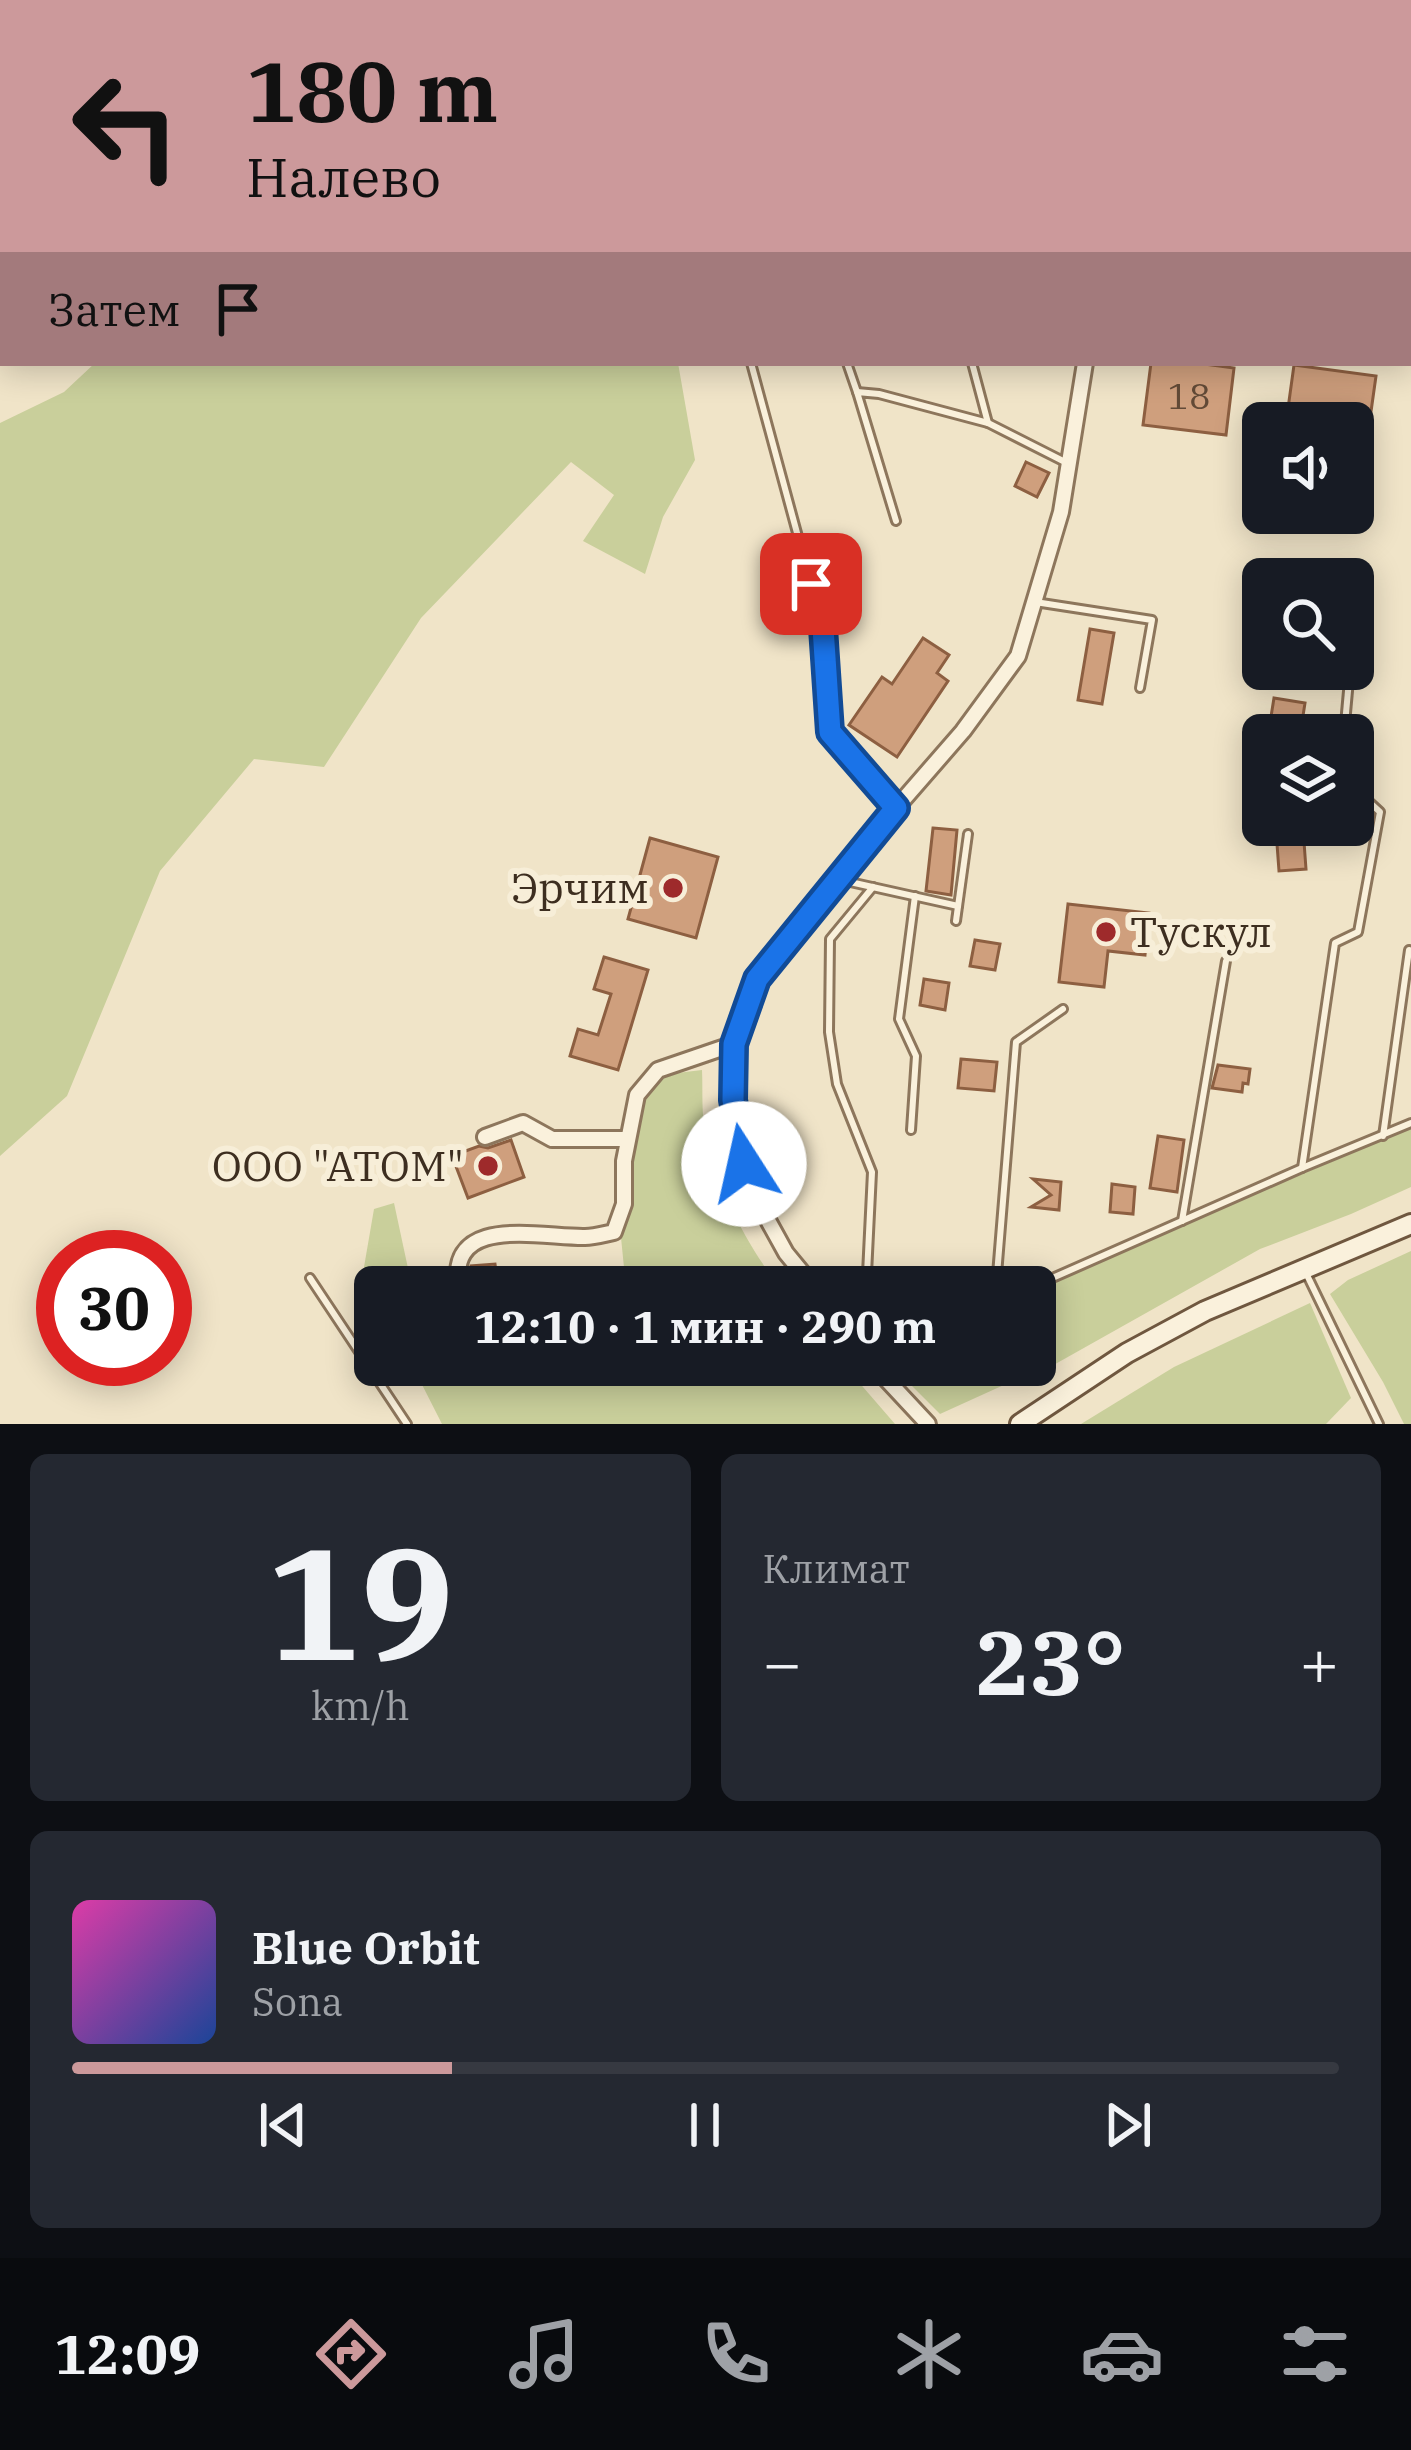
<!DOCTYPE html>
<html lang="ru">
<head>
<meta charset="utf-8">
<style>
	:root { --surface:#171b24; --page:#242831; --text:#f1f3f6; --muted:#9ea1a6; --line:#363941; --accent:#cc999b }
	body { margin:0; font-family:"IBM Plex Serif",serif; background:var(--page); color:var(--text); height:100vh; display:flex; flex-direction:column; font-size:45px; white-space:nowrap }
	* { box-sizing:border-box; margin:0 }
	p { font-size:39px; color:var(--muted) }
	.icon { flex:none; width:66px; height:66px; fill:none; stroke:currentColor; stroke-width:2; stroke-linecap:round; stroke-linejoin:round }
	.map { position:relative; height:1424px; overflow:hidden }
	.sheet { display:flex; flex-direction:column; gap:30px; padding:30px; background:#0d0f14; flex:1 }
	.sheet>* { flex:none }
	.guide { position:absolute; left:0px; top:0px; width:1413px; height:366px; box-shadow:0 6px 30px #0003; background:#cc999b; color:#111; overflow:hidden }
	.fabs { position:absolute; left:1242px; top:402px; display:grid; gap:24px }
	.fabs a { display:grid; place-items:center; width:132px; height:132px; border-radius:18px; background:var(--surface); box-shadow:0 6px 30px #0003; font-size:60px }
	.speed { position:absolute; left:36px; top:1230px; display:flex; gap:24px; font-size:60px; font-weight:700; text-align:center }
	.speed>* { display:grid; place-content:center; width:156px; height:156px; border-radius:50%; background:var(--surface); box-shadow:0 6px 30px #0003; line-height:1 }
	.speed .limit { border:18px solid #d22; background:#fff; color:#111 }
	.pin { position:absolute; display:grid; place-items:center; width:102px; height:102px; color:#fff; margin:-51px; border-radius:24px; box-shadow:0 6px 18px #0006 }
	.me { position:absolute; width:132px; margin:-66px; rotate:350deg; stroke-linejoin:round; filter:drop-shadow(0 0 9px #0008) }
	.turn { display:flex; align-items:center; gap:42px; height:252px; padding:0 48px; font-size:54px }
	.turn .icon { width:156px; height:156px; stroke-width:2.5 }
	.turn b { display:block; font-size:84px; line-height:102px }
	.then { display:flex; align-items:center; height:114px; padding:0 48px; background:#0003; gap:24px; font-size:45px }
	.big { font-size:90px; font-weight:700; line-height:1.1 }
	.sheet .card { flex:1; display:flex; flex-direction:column; justify-content:center; gap:18px; min-width:0; padding:0 42px; border-radius:18px; background:var(--page) }
	.sheet .dial { align-items:center; gap:0 }
	.dial b { font-size:156px; line-height:1 }
	.song { display:flex; align-items:center; gap:36px }
	.cover { width:144px; height:144px; border-radius:18px; background:linear-gradient(135deg,hsl(320 70% 55%),hsl(220 70% 35%)) }
	.played { height:12px; border-radius:6px; background:linear-gradient(90deg,var(--accent) 30%,var(--line) 30%) }
	.keys { display:flex; justify-content:space-around; direction:ltr }
	.heat { display:flex; justify-content:space-between; align-items:center; font-size:66px; direction:ltr }
	.sheet .tiles { flex:1; display:grid; gap:30px; grid-template-columns:1fr 1fr }
	.card:last-child { grid-column:span 2 }
	.trip { position:absolute; left:354px; top:1266px; width:702px; height:120px; border-radius:18px; background:var(--surface); box-shadow:0 6px 30px #0003; font-weight:700; line-height:120px; text-align:center }
	.tab-bar { display:flex; height:192px; justify-content:space-around; align-items:center; background:#090b0e; color:var(--muted) }
	.tab-bar .icon { width:84px; height:84px }
	.tab-bar .current { color:var(--accent) }
	.tab-bar b { font-size:54px; color:var(--text) }
	.map>svg:first-child { display:block }
</style>
</head>
<body>
<div class="map">
<svg width="1411" height="1424" viewBox="0 0 1411 1424">
	<rect width="100%" height="100%" fill="#f0e4c8"/>
	<g fill="#c9cf9b">
		<polygon points="149,0 779,0 778,3 150,3"/>
		<polygon points="95,363 678,363 695,460 663,517 645,574 583,541 614,495 571,462 421,618 324,767 254,759 160,871 67,1096 0,1156 0,423 64,392"/>
		<path d="M702 1070C703 1091 701 1115 706 1136 718 1187 747 1247 780 1287H626L619 1218 627 1139 652 1076Z"/>
		<polygon points="1411,1128 1411,1187 1351,1214 1260,1249 1050,1367 1035,1348 1035,1292 1167,1231"/>
		<polygon points="394,1203 412,1287 375,1287 375,1289 364,1267 374,1209"/>
		<polygon points="1411,1251 1411,1424 1404,1424 1383,1382 1330,1294 1348,1280"/>
		<polygon points="1310,1303 1351,1398 1326,1424 1081,1424 1174,1367"/>
		<polygon points="412,1365 507,1365 549,1377 547,1365 844,1365 895,1424 442,1424"/>
		<polygon points="891,1365 1000,1365 1006,1384 940,1414"/>
	</g>
	<g fill="#cf9f7d" stroke="#8d5f41" stroke-width="3">
		<polygon points="1151,363 1197,363 1234,368 1226,435 1143,425"/>
		<polygon points="1294,365 1376,376 1367,440 1353,438 1353,423 1286,423"/>
		<polygon points="1026,462 1049,473 1037,497 1015,486"/>
		<polygon points="1090,629 1114,633 1102,704 1078,700"/>
		<polygon points="923,638 949,655 937,673 948,681 897,757 849,725 882,677 892,684"/>
		<polygon points="1274,698 1305,703 1300,735 1268,735"/>
		<polygon points="933,828 957,830 951,895 926,891"/>
		<polygon points="650,838 718,857 696,938 628,919"/>
		<polygon points="1304,842 1306,869 1279,871 1277,844"/>
		<polygon points="1068,904 1149,913 1145,955 1108,951 1104,987 1059,982"/>
		<polygon points="975,940 1000,944 995,970 970,966"/>
		<polygon points="604,957 648,970 618,1070 570,1056 578,1029 598,1035 611,994 594,989"/>
		<polygon points="924,979 949,983 945,1010 920,1005"/>
		<polygon points="961,1059 997,1062 994,1091 958,1088"/>
		<polygon points="1218,1065 1250,1069 1248,1084 1243,1083 1242,1092 1212,1088"/>
		<polygon points="1158,1136 1184,1140 1177,1192 1150,1188"/>
		<polygon points="511,1140 524,1177 468,1198 452,1156 479,1146 488,1148"/>
		<polygon points="1033,1179 1061,1182 1059,1210 1031,1207 1051,1195"/>
		<polygon points="1112,1184 1135,1187 1133,1214 1110,1212"/>
		<polygon points="495,1264 498,1287 470,1287 471,1266"/>
		<polygon points="606,1271 607,1287 520,1287 519,1278"/>
	</g>
	<g fill="none" stroke-linecap="round" stroke-linejoin="round">
		<g stroke="#8d765c" stroke-width="12">
			<g id="service">
				<polyline points="63,0 64,3"/>
				<polyline points="1031,0 1031,3"/>
				<polyline points="0,57 3,63"/>
				<polyline points="0,93 3,91"/>
				<polyline points="1410,177 1411,176"/>
				<polyline points="1410,346 1411,346"/>
				<polyline points="751,363 823,629 830,732 894,806"/>
				<polyline points="847,363 857,392"/>
				<polyline points="972,363 988,423"/>
				<polyline points="896,521 857,392 879,394 988,423 1067,463"/>
				<polyline points="1035,602 1152,620 1140,688"/>
				<polyline points="1344,735 1350,669"/>
				<polyline points="841,880 958,906"/>
				<polyline points="956,921 968,834"/>
				<polyline points="911,1130 916,1056 899,1019 915,896"/>
				<polyline points="1383,1136 1409,950"/>
				<polyline points="1302,1168 1335,943 1358,932 1380,812 1353,787"/>
				<polyline points="1182,1221 1226,961"/>
				<polyline points="1305,1271 1379,1424"/>
				<polyline points="310,1278 407,1424"/>
				<polyline points="816,1287 867,1274 872,1172 837,1084 829,1032 830,939 873,887"/>
				<polyline points="996,1287 1016,1042 1063,1009"/>
				<polyline points="1032,1287 1302,1168 1411,1123"/>
			</g>
		</g>
		<g stroke="#8d765c" stroke-width="20">
			<g id="minor">
				<polyline points="1138,3 1138,0"/>
				<polyline points="485,1137 523,1123 552,1139 627,1139"/>
				<path d="M459 1287C447 1213 542 1238 585 1237 595 1237 604 1234 614 1232L624 1204V1161L637 1095 658 1070 734 1044"/>
				<polyline points="814,1287 786,1253 764,1213 744,1164 733,1101 734,1044 757,979 870,838 963,731 1018,656 1061,512 1085,363"/>
				<polyline points="873,1365 928,1424"/>
			</g>
		</g>
		<g stroke="#6f573f" stroke-width="24">
			<polyline id="secondary" points="1020,1424 1127,1353 1205,1311 1411,1224"/>
		</g>
		<use href="#service" stroke="#faf1dc" stroke-width="6"/>
		<use href="#minor" stroke="#faf1dc" stroke-width="14"/>
		<use href="#secondary" stroke="#faf1dc" stroke-width="18"/>
	</g>
	<g fill="none" stroke-linecap="round" stroke-linejoin="round">
		<g stroke="#114b97" stroke-width="30">
			<polyline id="route" points="744,1164 733,1100 734,1044 757,979 896,808 830,732 823,628 811,584"/>
		</g>
		<use href="#route" stroke="#1a73e8" stroke-width="21"/>
	</g>
	<g fill="#9e2a2b" stroke="#f7eed8" stroke-width="4.5">
		<circle cx="673" cy="888" r="12"/>
		<circle cx="1106" cy="932" r="12"/>
		<circle cx="488" cy="1166" r="12"/>
	</g>
	<g text-anchor="middle" stroke-width="12" stroke-linejoin="round" paint-order="stroke">
		<g font-size="36" fill="#624a37">
			<text x="1189" y="409">18</text>
		</g>
		<g font-size="42" fill="#3d2e20" stroke="#f7eed8" text-anchor="end">
			<text x="649" y="903">Эрчим</text>
			<text x="1130" y="947" text-anchor="start">Тускул</text>
			<text x="464" y="1181">ООО "АТОМ"</text>
		</g>
	</g>
</svg>
<div class="fabs">
<a><svg class="icon" aria-label="sound" viewBox="0 0 24 24"><path d="M4 9h4l5-4v14l-5-4H4zM17 9q2 3 0 6"/></svg></a>
<a><svg class="icon" aria-label="search" viewBox="0 0 24 24"><circle cx="10" cy="10" r="6"/><path d="M15 15l6 6"/></svg></a>
<a><svg class="icon" aria-label="layers" viewBox="0 0 24 24"><path d="M12 4l9 5-9 5-9-5zM3 14l9 5 9-5"/></svg></a>
</div>
<div class="speed"><div class="limit">30</div></div>
<div class="pin" style="left:811px;top:584px;background:#d93025"><svg class="icon" aria-label="arrive" viewBox="0 0 24 24"><path d="M6 21V4h12l-3 4 3 4H6"/></svg></div>
<svg class="me" style="left:744px;top:1164px" viewBox="-20 -20 40 40"><circle r="19" fill="#fff"/><path d="M0-13L10 11 0 6-10 11z" fill="#1a73e8"/></svg>
<div class="trip">12:10 · 1 мин · 290 m</div>
<div class="guide">
<div class="turn"><svg class="icon" aria-label="left" viewBox="0 0 24 24"><path d="M17 20v-9H6M10 6l-5 5 5 5"/></svg><div><b>180 m</b>Налево</div></div>
<div class="then">Затем<svg class="icon" aria-label="arrive" viewBox="0 0 24 24"><path d="M6 21V4h12l-3 4 3 4H6"/></svg></div>
</div>
</div>
<section class="sheet">
<div class="tiles">
<div class="card dial"><b>19</b><p>km/h</p></div>
<div class="card"><p>Климат</p>
<div class="heat"><a>−</a><b class="big">23°</b><a>+</a></div>
</div>
<div class="card">
<div class="song"><i class="cover"></i><div><b>Blue Orbit</b><p>Sona</p></div></div>
<div class="played"></div>
<div class="keys"><svg class="icon" aria-label="previous" viewBox="0 0 24 24"><path d="M18 5L8 12l10 7zM5 5v14"/></svg><svg class="icon" aria-label="pause" viewBox="0 0 24 24"><path d="M8 5v14M16 5v14"/></svg><svg class="icon" aria-label="next" viewBox="0 0 24 24"><path d="M6 5l10 7-10 7zM19 5v14"/></svg></div>
</div>
</div>
</section>
<nav class="tab-bar">
<b>12:09</b>
<svg class="icon current" aria-label="directions" viewBox="0 0 24 24"><path d="M12 3l9 9-9 9-9-9zM9 14v-3h6M13 9l2 2-2 2"/></svg>
<svg class="icon" aria-label="music" viewBox="0 0 24 24"><path d="M9 18V5l10-2v13"/><circle cx="6" cy="18" r="3"/><circle cx="16" cy="16" r="3"/></svg>
<svg class="icon" aria-label="phone" viewBox="0 0 24 24"><path d="M5 4h4l2 5-3 2q2 4 5 5l2-3 5 2v4C11 20 4 13 5 4z"/></svg>
<svg class="icon" aria-label="climate" viewBox="0 0 24 24"><path d="M12 3v18M4 7l16 10M4 17L20 7"/></svg>
<svg class="icon" aria-label="car" viewBox="0 0 24 24"><path d="M5 17H2v-5l4-1 3-4h7l3 4 3 1v5h-3M9 17h6M6 11h13"/><circle cx="7" cy="17" r="2"/><circle cx="17" cy="17" r="2"/></svg>
<svg class="icon" aria-label="filters" viewBox="0 0 24 24"><path d="M4 7h16M4 17h16"/><circle cx="9" cy="7" r="2"/><circle cx="15" cy="17" r="2"/></svg>
</nav>
</body>
</html>
